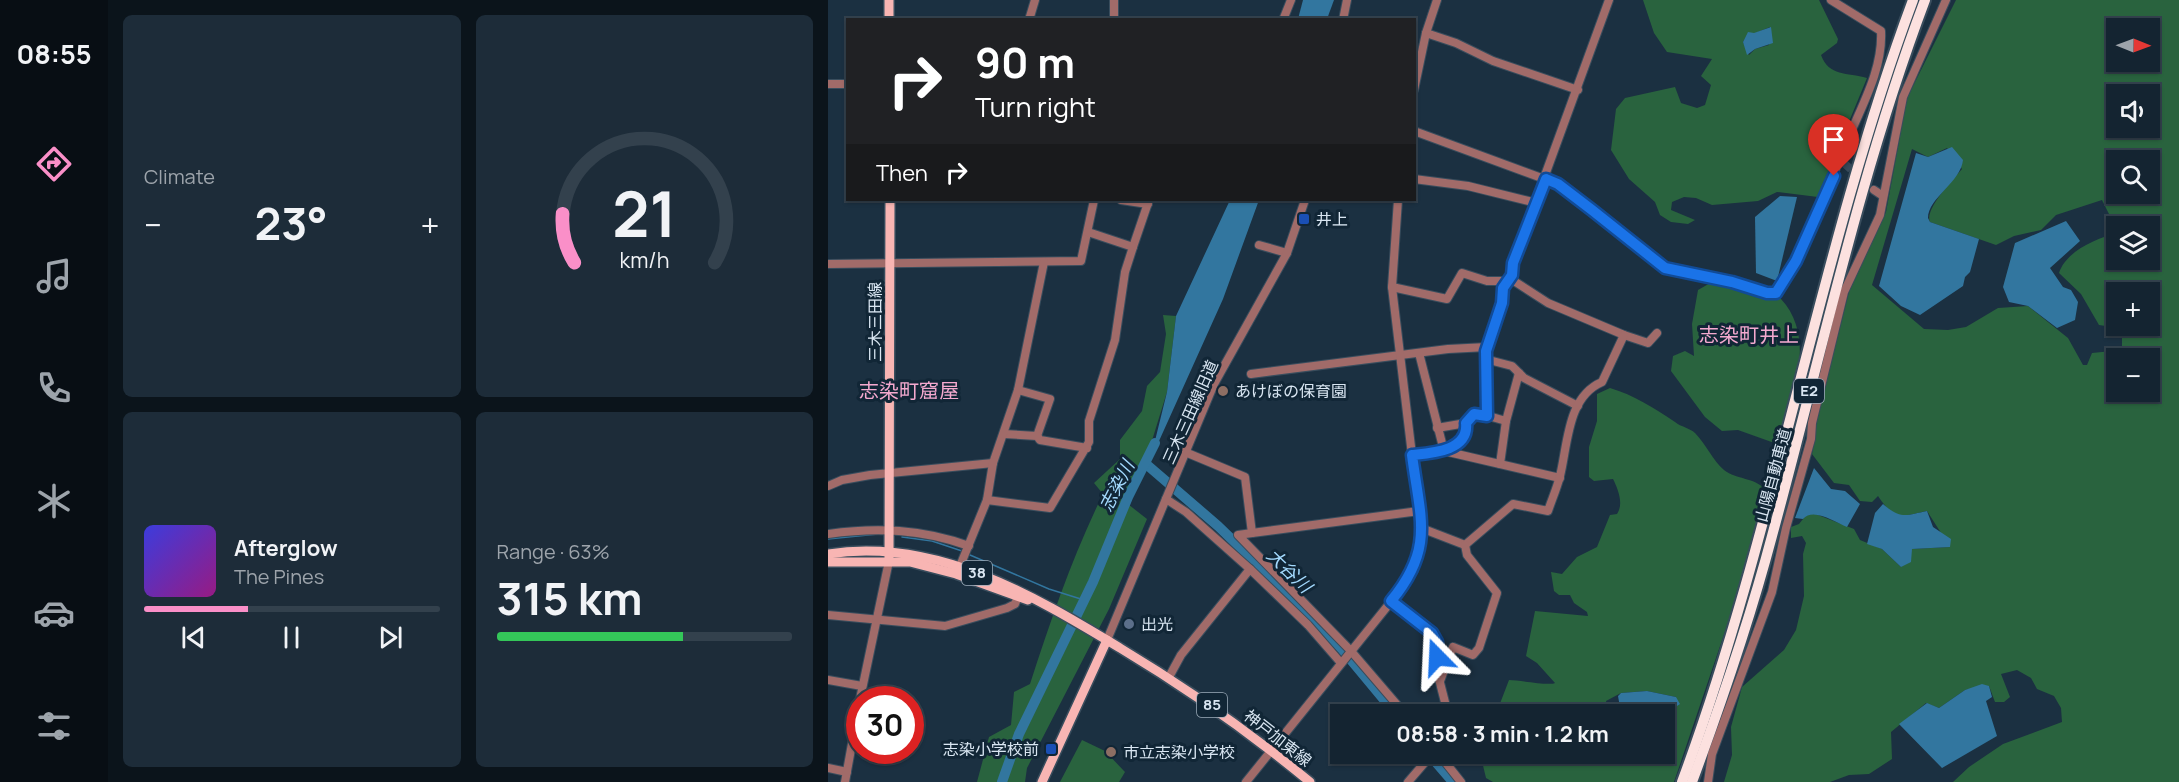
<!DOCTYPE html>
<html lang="en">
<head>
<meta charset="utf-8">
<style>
	:root { --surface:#142431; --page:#1d2c39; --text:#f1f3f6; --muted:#9da4ab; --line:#33414d; --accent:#fa8fc8 }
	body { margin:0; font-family:Manrope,"Noto Sans JP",sans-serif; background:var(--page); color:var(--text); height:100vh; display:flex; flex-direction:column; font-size:22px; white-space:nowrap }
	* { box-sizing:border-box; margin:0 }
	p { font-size:20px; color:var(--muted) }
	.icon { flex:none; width:33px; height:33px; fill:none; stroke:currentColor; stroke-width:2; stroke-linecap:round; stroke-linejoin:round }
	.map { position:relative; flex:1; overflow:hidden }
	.panel { display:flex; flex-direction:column; gap:15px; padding:15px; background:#0b141b; width:720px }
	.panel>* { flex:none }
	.guide { position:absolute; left:18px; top:18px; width:570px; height:183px; border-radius:0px; box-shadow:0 2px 4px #0004,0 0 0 2px var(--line); background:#202124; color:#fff; overflow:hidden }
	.needle { width:39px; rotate:91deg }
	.controls { position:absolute; left:1278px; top:18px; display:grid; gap:12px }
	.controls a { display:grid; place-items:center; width:54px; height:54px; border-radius:0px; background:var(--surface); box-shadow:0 2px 4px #0004,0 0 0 2px var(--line); font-size:30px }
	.speed { position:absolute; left:18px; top:686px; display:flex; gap:12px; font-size:30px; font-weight:700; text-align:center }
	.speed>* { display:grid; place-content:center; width:78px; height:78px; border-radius:50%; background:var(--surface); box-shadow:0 2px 4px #0004,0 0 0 2px var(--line); line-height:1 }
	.speed .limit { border:9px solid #d22; background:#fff; color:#111 }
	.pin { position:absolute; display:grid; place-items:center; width:51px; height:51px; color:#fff; margin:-62px -26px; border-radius:50% 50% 50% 0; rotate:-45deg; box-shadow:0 0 6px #0007 }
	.pin .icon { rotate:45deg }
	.me { position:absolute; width:66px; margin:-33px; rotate:339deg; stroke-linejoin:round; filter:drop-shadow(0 0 4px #0008) }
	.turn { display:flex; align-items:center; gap:21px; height:126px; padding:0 30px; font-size:27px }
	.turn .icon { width:78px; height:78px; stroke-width:2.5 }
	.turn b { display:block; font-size:42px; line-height:51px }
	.then { display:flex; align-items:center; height:57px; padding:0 30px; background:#0003; gap:12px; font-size:22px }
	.big { font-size:45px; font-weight:700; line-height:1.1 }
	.panel .card { flex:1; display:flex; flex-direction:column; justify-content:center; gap:9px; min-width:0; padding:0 21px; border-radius:9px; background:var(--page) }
	.panel .dial { align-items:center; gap:0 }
	.dial svg { height:156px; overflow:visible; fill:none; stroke:var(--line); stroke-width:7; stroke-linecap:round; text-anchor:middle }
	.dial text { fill:var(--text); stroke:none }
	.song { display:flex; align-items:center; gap:18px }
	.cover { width:72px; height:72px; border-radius:9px; background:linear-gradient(135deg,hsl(240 70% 55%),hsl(310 70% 35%)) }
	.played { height:6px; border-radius:3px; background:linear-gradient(90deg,var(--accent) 35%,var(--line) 35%) }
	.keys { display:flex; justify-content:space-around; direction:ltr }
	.heat { display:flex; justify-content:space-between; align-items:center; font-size:33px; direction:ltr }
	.charge { height:9px; border-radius:4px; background:linear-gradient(90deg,#34c759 63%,var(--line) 0) }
	.panel .tiles { flex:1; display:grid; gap:15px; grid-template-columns:repeat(2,1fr) }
	.trip { position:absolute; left:502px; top:704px; width:345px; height:60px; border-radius:0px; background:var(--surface); box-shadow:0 2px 4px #0004,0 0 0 2px var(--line); font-weight:700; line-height:60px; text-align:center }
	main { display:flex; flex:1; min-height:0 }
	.tabs { display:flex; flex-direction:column; width:108px; justify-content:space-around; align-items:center; background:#080e14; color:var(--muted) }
	.tabs .icon { width:42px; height:42px }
	.tabs .current { color:var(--accent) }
	.tabs b { font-size:27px; color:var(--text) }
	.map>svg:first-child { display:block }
</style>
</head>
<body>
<main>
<nav class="tabs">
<b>08:55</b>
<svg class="icon current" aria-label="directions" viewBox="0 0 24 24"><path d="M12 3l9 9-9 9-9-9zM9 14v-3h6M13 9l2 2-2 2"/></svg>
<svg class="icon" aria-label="music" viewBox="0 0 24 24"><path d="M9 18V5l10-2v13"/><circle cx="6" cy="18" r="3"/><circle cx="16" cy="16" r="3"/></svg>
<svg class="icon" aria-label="phone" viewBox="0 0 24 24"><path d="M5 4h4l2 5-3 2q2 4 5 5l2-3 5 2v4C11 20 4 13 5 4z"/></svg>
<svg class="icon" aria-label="climate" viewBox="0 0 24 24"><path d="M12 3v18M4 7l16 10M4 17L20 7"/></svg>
<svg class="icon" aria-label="car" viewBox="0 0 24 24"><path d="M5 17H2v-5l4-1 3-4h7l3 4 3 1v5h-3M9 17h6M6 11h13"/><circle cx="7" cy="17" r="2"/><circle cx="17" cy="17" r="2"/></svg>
<svg class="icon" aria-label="filters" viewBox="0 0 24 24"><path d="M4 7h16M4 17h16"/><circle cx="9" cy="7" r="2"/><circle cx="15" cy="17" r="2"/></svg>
</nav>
<section class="panel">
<div class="tiles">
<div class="card"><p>Climate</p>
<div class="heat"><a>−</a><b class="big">23°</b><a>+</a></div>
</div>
<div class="card dial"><svg viewBox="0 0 100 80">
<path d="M14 69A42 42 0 1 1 86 69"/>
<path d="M14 69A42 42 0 0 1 8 44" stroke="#fa8fc8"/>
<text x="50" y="56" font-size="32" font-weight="700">21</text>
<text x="50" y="72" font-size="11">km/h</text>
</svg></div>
<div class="card">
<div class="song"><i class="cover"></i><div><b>Afterglow</b><p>The Pines</p></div></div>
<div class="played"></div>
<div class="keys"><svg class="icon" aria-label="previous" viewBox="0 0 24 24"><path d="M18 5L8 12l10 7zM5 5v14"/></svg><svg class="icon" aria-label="pause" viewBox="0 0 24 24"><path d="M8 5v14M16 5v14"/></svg><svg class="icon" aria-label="next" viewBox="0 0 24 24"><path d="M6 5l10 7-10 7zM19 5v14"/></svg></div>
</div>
<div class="card"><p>Range · 63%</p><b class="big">315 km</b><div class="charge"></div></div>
</div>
</section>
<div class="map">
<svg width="1351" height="782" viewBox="0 0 1351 782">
	<rect width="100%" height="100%" fill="#1b3041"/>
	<g fill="#29633e" fill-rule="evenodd">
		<path d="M815 0H991L1010 39 1009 43 993 55C1001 77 1019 72 1039 78L990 197 949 192 930 201 884 205 868 198 856 197 844 202 843 210 867 220 860 224 843 222 832 215 827 202 801 179 783 150 788 109 797 98 847 87 853 103 869 108 877 105 883 85 873 76 884 59 839 52 826 33ZM942 27 941 45 927 49 921 55 915 42 918 37Z"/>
		<path d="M1128 0H1351V782H1125L1141 767 1175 744 1234 722 1233 708 1226 696 1209 689 1203 678 1189 670 1173 674 1182 697 1176 702H1167L1161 686 1137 690 1111 708 1098 703 1063 732 1064 759 1041 774 1021 775 1002 782H896L904 755 903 727 914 687 956 650 968 630 976 596 975 554 978 543 974 536 963 538V527L971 524 979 514 985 513 1026 529 1032 540 1054 549 1073 567 1084 549 1122 547 1099 511C1075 516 1067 522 1050 496L1044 502 1032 501 1021 485 1006 483 984 454 988 433 987 426 1022 288 1058 212 1079 98ZM1288 28H1322V62H1288ZM1288 94H1322V128H1288ZM1119 148 1134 169C1125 179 1096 210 1102 222L1168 245 1186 236 1213 230 1228 215 1274 200 1288 228 1322 226V260H1288V233C1268 239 1238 251 1231 273L1253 294 1271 325 1291 328 1294 332V350L1264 353 1259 365H1255L1240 338 1200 306 1170 308 1138 327 1120 330 1096 329 1044 285 1084 149 1100 157ZM1288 160H1322V194H1288ZM1288 292H1322V326H1288ZM1288 358H1322V392H1288Z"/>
		<path d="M884 282 953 299C990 339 963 399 952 445L910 430 894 431 877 417 843 371 845 356 857 351 866 356 864 324 870 290Z"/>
		<path d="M335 315 348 316 339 392 322 447 296 501 319 519 281 609 199 768 197 782H149L161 737 183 725 186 692 202 684C223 619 245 555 275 494L266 483 292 459V440L314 411 319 386 332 372 338 334Z"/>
		<path d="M782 388C806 395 826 408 847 422 853 427 862 428 867 433 878 444 885 461 896 470 909 480 926 477 938 490L911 590 846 782H665L658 778 652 753H837V714H668L681 680C692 680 721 686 727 683L709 663 698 656 707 611 760 616 759 612 746 603 742 595H731L726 591 723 572 734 574 749 557 769 547 782 515 789 514C796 504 790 489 785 479L766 481 761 477V447L769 421V394ZM819 691 848 697 849 706C821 700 814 722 779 707L778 701 793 693Z"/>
		<polygon points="254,740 277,751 297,772 291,782 232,782"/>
	</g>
	<g fill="#32769f">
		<polygon points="475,0 506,0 499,19 470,19"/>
		<polygon points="943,27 945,43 927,49 919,55 915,42 920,32 926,33"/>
		<path d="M1124 147 1135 160C1133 182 1100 198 1100 218L1102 222 1151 239 1142 272 1137 277 1135 286 1092 315 1073 306 1051 286 1088 153 1100 157Z"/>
		<polygon points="952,196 969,197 949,281 928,273 927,217"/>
		<polygon points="402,200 431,200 395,299 322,461 339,392 348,316"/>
		<polygon points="1238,221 1252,241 1222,268 1235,287 1243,290 1250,302 1247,320 1229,328 1200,306 1181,302 1175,287 1187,243"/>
		<path d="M986 468 1003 489 1017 491 1032 504 1019 527C1007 522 985 507 975 519L967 518Z"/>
		<path d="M1055 504C1073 520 1079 515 1099 511L1105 527 1123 539 1122 547 1084 549 1083 562 1073 567 1054 549 1039 544 1047 513Z"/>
		<polygon points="1154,684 1161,686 1164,697 1158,701 1169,736 1114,768 1071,724 1099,703 1111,708 1137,690"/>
		<polygon points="819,691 848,697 852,704 849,706 837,704 814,713 793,713 790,696 793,693"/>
	</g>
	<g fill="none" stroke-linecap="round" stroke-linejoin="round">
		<g stroke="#32769f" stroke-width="1.5">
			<polyline points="74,537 104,541 134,551"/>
			<polyline points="0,539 50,534"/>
			<polyline points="142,555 221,589 256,600"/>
		</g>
		<g stroke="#32769f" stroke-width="10">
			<polyline points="318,464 390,526 478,611 514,649 568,714"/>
			<polyline points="600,753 625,782"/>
			<polyline points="174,782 191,734 265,582 300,497 327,443"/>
		</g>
		<polyline stroke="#384b5c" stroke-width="8" stroke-dasharray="8 4" stroke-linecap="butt" points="1017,164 1040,185"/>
		<g stroke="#394d5d" stroke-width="10">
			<g id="minor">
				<polyline points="201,20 207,0"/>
				<polyline points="286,20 286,0"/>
				<polyline points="455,20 463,0"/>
				<polyline points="515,20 519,0"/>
				<polyline points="598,33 628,43 665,61 750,90"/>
				<polyline points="0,84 20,84"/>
				<polyline points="586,90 598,33 609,0"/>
				<path d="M586 131 730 184 837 268 904 282 939 293H948C979 244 998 192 1020 139 1034 105 1055 69 1053 31L1003 0"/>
				<polyline points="586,179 640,186 709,203"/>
				<polyline points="1046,190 1055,196"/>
				<polyline points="293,200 320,204"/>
				<polyline points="431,245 459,253"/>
				<polyline points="305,247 321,200"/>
				<polyline points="0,264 253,261 266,200"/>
				<polyline points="564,287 619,299 634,273 659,281 686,281 720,303 796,335 820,343 829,333"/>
				<polyline points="591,353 616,451 635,440 638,423"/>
				<polyline points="657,359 659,416"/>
				<polyline points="423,374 620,349 659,347"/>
				<polyline points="190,390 222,399 209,436"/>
				<polyline points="750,406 696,378 684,366 657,359 658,351 674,303 675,288 684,275 685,263 781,0"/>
				<polyline points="609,428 638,423 650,413 678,421"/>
				<polyline points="176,434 209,436 212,440 259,448"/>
				<polyline points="357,452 417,477 424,533 591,511"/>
				<polyline points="584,455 616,451 732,478"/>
				<polyline points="672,464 678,421 691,373"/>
				<polyline points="0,486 14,480 42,475 165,463"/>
				<polyline points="338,499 358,512 422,569"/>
				<polyline points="159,500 222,508 261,442 261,421 287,340 297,272 305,247 260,232"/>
				<polyline points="593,528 637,545"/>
				<polyline points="424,533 410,535 523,651 577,714"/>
				<path d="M0 534C49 527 94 529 141 546"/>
				<path d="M637 545 685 504 720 511C724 499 729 488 732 476 740 444 739 397 774 382L796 335"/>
				<polyline points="130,571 159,500 165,463 190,390 216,262"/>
				<polyline points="563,601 604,633 609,642 609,671 620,714"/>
				<polyline points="0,615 117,626 179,608 187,604 192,592"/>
				<polyline points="279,640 386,384 459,253 477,200"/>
				<polyline points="341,677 353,655 422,569 480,625 513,663"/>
				<polyline points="0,680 34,686"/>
				<polyline points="612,681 625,647 645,655 651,648 669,593 639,555 637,545"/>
				<polyline points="32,699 61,561"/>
				<polyline points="610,753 633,782"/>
				<polyline points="0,768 19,772"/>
				<polyline points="17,782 32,700"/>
				<polyline points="418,782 574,588 586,570 594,539 564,287 570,200"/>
				<polyline points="580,782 605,753"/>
				<polyline points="880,782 884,754 944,592 958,528 983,439 984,423 1016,292 1052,215 1075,97 1118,0"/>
			</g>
		</g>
		<g stroke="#394d5d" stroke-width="12">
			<g id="major">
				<polyline points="61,0 61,20"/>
				<path d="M0 554C108 537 204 595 292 648 362 690 419 730 482 782"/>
				<polyline points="61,561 62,200"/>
				<polyline points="0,562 82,562 128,574 200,600"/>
				<polyline points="214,782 279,640"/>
			</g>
		</g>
		<g stroke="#394d5d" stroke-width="14">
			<g id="highway">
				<path d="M854 782C949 526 990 255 1085 0"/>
				<path d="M864 782C894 701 922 619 944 536 993 356 1031 175 1097 0"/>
			</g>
		</g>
		<use href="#minor" stroke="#a16b69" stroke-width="8"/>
		<use href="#major" stroke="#f8b5b3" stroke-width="9"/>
		<use href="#highway" stroke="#fce1df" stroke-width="10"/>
	</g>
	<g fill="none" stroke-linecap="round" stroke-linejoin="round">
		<g stroke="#114b97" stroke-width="15">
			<path id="route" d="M609 657V642L604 633 563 601C607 548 592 518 584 455 604 453 641 451 638 423L646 414 659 416 658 351 674 303 675 288 684 275 685 263 718 179 730 184 764 210 837 268 904 282 939 293H948L968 261 1006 176"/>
		</g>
		<use href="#route" stroke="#1a73e8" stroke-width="10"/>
	</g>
	<g fill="#1a4fb4" stroke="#112636" stroke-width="2">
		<rect x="470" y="213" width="12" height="12" rx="3"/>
		<rect x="217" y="743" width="12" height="12" rx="3"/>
	</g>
	<g fill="#8d6e63" stroke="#112636" stroke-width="2">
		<circle cx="395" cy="391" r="6"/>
		<circle cx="283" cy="752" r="6"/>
	</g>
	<circle fill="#5c6f8a" stroke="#112636" stroke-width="2" cx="301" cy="624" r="6"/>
	<g text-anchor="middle" stroke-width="6" stroke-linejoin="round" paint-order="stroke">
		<g fill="#112636" stroke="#9dacba" stroke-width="1.5">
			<rect x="966" y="379" width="30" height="24" rx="4.5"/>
			<rect x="134" y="561" width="30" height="24" rx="4.5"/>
			<rect x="369" y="693" width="30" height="24" rx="4.5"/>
		</g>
		<g font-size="15" font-weight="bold" fill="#d9e6f2">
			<text x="981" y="396">E2</text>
			<text x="149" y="578">38</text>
			<text x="384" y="710">85</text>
		</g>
		<g font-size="16" fill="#d9e6f2" stroke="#112636" text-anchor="start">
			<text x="488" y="225">井上</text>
			<text x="407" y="397">あけぼの保育園</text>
			<text x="313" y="630">出光</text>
			<text x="211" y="755" text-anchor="end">志染小学校前</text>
			<text x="295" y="758">市立志染小学校</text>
		</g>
		<g font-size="16" fill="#d9e6f2" stroke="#112636">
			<text transform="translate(47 322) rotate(-90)" y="6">三木三田線</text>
			<text transform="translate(362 412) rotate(-66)" y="6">三木三田線旧道</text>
			<text transform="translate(945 475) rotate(-75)" y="6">山陽自動車道</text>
			<text transform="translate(450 738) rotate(38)" y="6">神戸加東線</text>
		</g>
		<g font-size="18" font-style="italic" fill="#a3d9fd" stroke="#112636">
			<text transform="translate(289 486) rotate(-63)" y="6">志染川</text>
			<text transform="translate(461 571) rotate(44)" y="6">大谷川</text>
		</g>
		<g font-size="20" fill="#f4a9cf" stroke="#112636">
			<text x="921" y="342">志染町井上</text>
			<text x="81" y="398">志染町窟屋</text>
		</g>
	</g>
</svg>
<div class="controls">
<a><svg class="needle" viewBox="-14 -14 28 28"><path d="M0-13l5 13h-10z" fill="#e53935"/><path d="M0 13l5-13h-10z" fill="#9da4ab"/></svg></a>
<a><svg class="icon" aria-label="sound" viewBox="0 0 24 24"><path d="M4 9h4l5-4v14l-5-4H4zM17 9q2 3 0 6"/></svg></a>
<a><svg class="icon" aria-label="search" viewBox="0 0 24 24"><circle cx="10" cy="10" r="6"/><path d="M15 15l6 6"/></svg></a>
<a><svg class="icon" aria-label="layers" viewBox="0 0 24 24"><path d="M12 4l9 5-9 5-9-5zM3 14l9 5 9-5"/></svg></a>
<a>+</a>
<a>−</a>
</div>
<div class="speed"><div class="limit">30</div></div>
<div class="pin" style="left:1006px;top:176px;background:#d93025"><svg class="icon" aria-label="arrive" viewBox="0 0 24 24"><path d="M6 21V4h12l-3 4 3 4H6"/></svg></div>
<svg class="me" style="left:609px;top:657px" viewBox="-20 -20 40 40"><path d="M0-17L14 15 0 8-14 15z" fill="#1a73e8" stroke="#fff" stroke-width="4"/></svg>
<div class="trip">08:58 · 3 min · 1.2 km</div>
<div class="guide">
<div class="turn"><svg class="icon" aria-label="right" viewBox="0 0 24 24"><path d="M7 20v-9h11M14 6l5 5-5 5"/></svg><div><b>90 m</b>Turn right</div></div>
<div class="then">Then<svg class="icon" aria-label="right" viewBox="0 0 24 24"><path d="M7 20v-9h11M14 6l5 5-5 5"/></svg></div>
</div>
</div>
</main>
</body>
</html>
